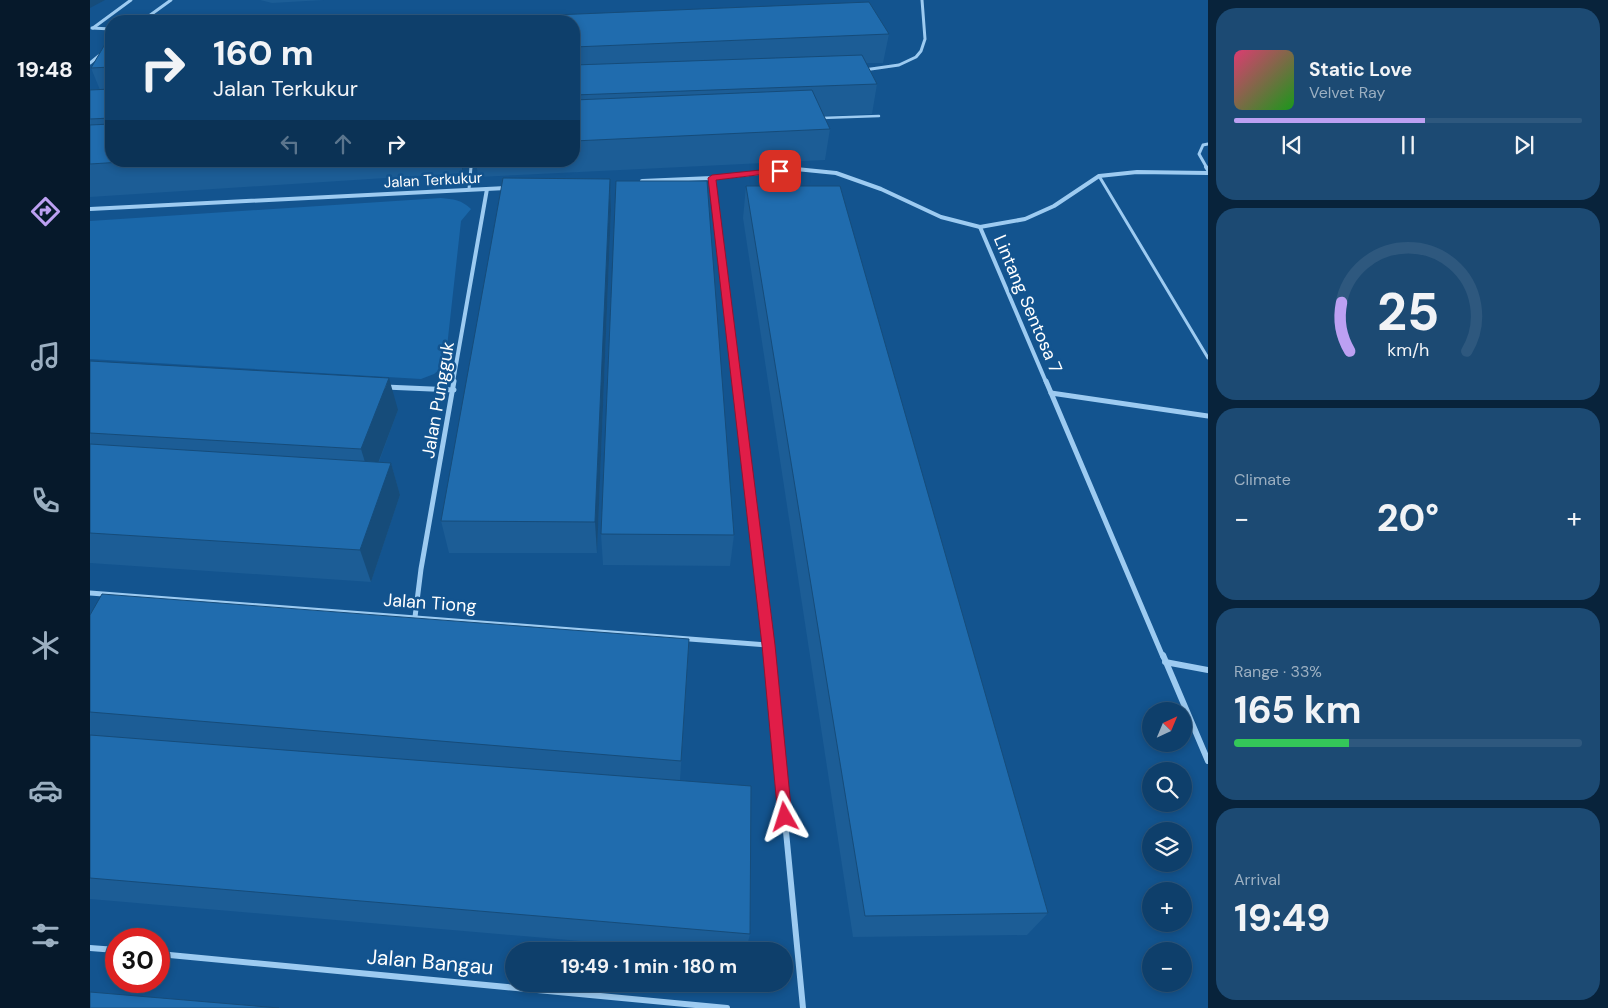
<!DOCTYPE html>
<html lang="en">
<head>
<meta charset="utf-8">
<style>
	:root { --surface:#0e3f6b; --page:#1c4a73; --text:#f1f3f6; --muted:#9bafc1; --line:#2e587e; --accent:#bca0f2 }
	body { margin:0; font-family:"DM Sans",sans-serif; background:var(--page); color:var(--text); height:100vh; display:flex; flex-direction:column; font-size:19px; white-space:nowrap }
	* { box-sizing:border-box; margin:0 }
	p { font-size:16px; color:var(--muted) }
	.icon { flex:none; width:28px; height:28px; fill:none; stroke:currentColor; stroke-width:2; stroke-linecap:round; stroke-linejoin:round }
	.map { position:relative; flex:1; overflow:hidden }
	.details { display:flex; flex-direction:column; gap:8px; padding:8px; background:#08233b; width:400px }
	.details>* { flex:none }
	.hud { position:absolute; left:15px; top:15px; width:475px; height:152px; border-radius:20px; box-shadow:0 2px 8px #0003,0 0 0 1px var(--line); background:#0e3f6b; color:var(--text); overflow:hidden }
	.needle { width:32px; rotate:44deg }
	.controls { position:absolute; left:1052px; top:702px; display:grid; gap:10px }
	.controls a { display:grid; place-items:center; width:50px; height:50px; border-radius:50%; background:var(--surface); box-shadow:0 2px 8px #0003,0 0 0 1px var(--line); font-size:25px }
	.speed { position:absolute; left:15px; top:928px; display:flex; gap:10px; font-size:25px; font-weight:700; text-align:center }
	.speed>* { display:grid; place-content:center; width:65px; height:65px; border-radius:50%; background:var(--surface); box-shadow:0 2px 8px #0003,0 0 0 1px var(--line); line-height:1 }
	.speed .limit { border:8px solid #d22; background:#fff; color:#111 }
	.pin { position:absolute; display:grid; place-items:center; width:42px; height:42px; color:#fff; margin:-21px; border-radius:10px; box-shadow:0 2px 8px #0006 }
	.me { position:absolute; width:55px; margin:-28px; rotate:354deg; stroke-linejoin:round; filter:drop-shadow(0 0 4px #0008) }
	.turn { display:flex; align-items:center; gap:18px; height:105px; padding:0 25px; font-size:22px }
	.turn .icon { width:65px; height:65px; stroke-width:2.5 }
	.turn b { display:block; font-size:35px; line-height:42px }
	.lanes { display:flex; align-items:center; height:48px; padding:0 25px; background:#0003; justify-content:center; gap:25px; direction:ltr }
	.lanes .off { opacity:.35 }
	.big { font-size:38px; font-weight:700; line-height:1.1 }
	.details .card { flex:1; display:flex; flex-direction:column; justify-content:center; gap:8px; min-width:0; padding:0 18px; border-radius:20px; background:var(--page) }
	.details .dial { align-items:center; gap:0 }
	.dial svg { height:130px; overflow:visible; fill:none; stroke:var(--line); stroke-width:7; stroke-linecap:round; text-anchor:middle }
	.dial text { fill:var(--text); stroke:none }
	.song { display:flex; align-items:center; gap:15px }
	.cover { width:60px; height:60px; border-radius:8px; background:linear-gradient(135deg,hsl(340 70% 55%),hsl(120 70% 35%)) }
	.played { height:5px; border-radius:2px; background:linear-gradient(90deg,var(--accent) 55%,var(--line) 55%) }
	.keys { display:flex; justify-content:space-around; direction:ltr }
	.heat { display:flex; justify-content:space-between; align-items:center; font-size:28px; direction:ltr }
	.charge { height:8px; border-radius:4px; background:linear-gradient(90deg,#34c759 33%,var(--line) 0) }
	.trip { position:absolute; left:415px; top:942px; width:288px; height:50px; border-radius:25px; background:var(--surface); box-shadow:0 2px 8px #0003,0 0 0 1px var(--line); font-weight:700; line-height:50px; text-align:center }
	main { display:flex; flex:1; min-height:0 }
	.dock { display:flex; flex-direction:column; width:90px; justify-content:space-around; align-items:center; background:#06192b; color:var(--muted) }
	.dock .icon { width:35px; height:35px }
	.dock .on { color:var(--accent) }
	.dock b { font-size:22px; color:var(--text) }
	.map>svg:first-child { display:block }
</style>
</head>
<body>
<main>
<nav class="dock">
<b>19:48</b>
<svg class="icon on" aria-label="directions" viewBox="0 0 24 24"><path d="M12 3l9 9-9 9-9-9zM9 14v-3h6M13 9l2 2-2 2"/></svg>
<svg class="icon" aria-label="music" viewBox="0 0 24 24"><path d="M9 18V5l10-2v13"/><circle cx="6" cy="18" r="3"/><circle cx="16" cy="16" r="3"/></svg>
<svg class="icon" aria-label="phone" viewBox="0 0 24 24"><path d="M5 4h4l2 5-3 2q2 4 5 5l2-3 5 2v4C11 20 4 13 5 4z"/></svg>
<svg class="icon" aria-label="climate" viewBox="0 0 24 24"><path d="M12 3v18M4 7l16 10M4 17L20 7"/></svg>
<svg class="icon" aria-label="car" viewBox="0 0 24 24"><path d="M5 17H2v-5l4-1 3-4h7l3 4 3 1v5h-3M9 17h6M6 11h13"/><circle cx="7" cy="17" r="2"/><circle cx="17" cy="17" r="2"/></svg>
<svg class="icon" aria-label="filters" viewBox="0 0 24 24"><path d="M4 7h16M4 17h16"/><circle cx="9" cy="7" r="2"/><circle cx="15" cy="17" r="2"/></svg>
</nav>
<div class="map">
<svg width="1118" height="1008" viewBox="0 0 1118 1008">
	<rect width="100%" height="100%" fill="#13548f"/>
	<path fill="#1a67a9" d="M351 198C363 199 372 200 381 209L371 221 355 365 344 374 331 379 0 359V221Z"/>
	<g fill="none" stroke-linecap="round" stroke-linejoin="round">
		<g stroke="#9dcbf1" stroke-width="2.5">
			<polyline points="731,118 789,116"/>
			<polyline points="381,168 381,161"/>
		</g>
		<g stroke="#9dcbf1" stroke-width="3">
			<polyline points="1009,176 1118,358"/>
			<polyline points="379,189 381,167"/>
		</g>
		<g stroke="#9dcbf1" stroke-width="3">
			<polyline points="52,21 81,0"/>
			<polyline points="2,28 21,29"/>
			<polyline points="3,28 41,0"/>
			<polyline points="0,63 21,46"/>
			<polyline points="774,70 809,65 826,57 831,51 835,39 832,0"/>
			<polyline points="1117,168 1109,154 1113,145 1118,144"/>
		</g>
		<g stroke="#9dcbf1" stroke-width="4">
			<polyline points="1116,167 1118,170"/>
			<polyline points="622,178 646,382"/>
			<polyline points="552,181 622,178 706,169 746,173 791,189 851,217 890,227 935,219 964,206 1009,176 1047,172 1118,173"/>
			<polyline points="0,209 416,188"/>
			<polyline points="890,227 956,382"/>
			<polyline points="363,382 397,189"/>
		</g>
		<g stroke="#9dcbf1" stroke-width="5">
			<polyline points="646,381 679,657"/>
			<polyline points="956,381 1073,657"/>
			<polyline points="295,387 364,390"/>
			<polyline points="961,393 1118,416"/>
			<polyline points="0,593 678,645"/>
			<polyline points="325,617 331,569 364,381"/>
		</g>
		<g stroke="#9dcbf1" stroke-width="6">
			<polyline points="679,655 713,1008"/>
			<polyline points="1073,655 1118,761"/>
			<polyline points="1075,662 1118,670"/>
			<polyline points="0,948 26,950"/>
			<polyline points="69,954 637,1008"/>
		</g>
	</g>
	<g fill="#1c5d96">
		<polygon points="170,0 234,0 182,3"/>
		<polygon points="484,21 799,34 793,63 776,63 787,84 782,114 734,116 740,129 735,160 388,177 386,161 484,161"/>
		<polygon points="21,34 21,161 373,161 373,173 0,197 0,90 10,90 1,68"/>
		<polygon points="520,179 521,210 507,553 359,553 351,521"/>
		<polygon points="656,186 958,913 937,935 763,937 653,218"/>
		<polygon points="0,361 308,410 289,462 301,463 310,495 281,582 0,563"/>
		<polygon points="511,534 644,535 640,566 513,565"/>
		<polygon points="0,615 599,639 590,781 660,934 656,951 606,951 0,899"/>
	</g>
	<g fill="#164c7a">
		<polygon points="0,0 15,0 0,8"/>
		<polygon points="371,161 373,161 373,173"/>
		<polygon points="520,179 521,210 507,553 505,522"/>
		<polygon points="299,378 308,410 281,482 271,449"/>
		<polygon points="301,463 310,495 281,582 270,550"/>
	</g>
	<g fill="#206cae" stroke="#164c7a">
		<polygon points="779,2 799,34 484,47 484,21 319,21"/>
		<polygon points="21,34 21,67 1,68"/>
		<polygon points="772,55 787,84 484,95 484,65"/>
		<polygon points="21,89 21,118 0,119 0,90"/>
		<polygon points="722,90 740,129 484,141 484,100"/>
		<polygon points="21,124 21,161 48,161 0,164 0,125"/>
		<polygon points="413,178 520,179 505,522 351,521"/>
		<polygon points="526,181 617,181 644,535 511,534"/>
		<polygon points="656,186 750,186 958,913 775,916"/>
		<polygon points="0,361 299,378 271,449 0,433"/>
		<polygon points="0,444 301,463 270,550 0,533"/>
		<polygon points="12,594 599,639 591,761 0,712 0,615"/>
		<polygon points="0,735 661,786 660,934 0,878"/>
		<polygon points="0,992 189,1008 0,1008"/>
	</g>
	<polygon fill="#e11d48" stroke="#92132f" points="690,168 693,171 692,172 626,180 685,645 702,817 700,822 695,824 690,822 688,817 672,645 618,178 622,175"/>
	<g text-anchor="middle" stroke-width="5" stroke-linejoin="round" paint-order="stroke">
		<g font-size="15" fill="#fff" stroke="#13548f">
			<text transform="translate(343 180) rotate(-3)" y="5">Jalan Terkukur</text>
		</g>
		<g font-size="18" fill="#fff" stroke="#13548f">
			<text transform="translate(938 304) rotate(67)" y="6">Lintang Sentosa 7</text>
			<text transform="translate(348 400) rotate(-80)" y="6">Jalan Pungguk</text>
			<text transform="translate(340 603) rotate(4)" y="6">Jalan Tiong</text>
		</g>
		<g font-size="21" fill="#fff" stroke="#13548f">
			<text transform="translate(340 962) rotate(5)" y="7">Jalan Bangau</text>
		</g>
	</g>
</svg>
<div class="controls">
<a><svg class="needle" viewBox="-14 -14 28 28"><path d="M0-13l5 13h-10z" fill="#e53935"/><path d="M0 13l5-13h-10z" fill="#9bafc1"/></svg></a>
<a><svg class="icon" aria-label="search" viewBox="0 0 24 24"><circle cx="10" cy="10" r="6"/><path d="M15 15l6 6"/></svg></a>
<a><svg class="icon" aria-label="layers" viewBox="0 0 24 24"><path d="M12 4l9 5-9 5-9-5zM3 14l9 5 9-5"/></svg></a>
<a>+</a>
<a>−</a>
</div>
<div class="speed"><div class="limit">30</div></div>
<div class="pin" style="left:690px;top:171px;background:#d93025"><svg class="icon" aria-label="arrive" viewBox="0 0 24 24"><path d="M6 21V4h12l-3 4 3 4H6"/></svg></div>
<svg class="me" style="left:695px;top:817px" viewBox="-20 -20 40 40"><path d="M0-17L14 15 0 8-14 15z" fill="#e11d48" stroke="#fff" stroke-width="4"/></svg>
<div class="trip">19:49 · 1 min · 180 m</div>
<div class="hud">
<div class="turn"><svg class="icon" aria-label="right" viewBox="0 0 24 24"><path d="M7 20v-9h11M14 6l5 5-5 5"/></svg><div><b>160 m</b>Jalan Terkukur</div></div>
<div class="lanes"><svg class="icon off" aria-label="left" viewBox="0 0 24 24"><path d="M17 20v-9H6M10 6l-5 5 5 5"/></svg><svg class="icon off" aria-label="ahead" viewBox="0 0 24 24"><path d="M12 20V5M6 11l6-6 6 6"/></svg><svg class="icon" aria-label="right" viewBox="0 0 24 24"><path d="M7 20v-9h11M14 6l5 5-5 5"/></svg></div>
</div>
</div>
<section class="details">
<div class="card">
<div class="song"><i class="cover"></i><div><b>Static Love</b><p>Velvet Ray</p></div></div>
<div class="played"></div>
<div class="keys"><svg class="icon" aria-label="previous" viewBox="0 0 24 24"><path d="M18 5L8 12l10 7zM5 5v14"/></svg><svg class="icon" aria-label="pause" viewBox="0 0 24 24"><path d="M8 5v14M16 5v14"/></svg><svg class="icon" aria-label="next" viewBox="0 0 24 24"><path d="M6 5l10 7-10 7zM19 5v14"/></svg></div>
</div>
<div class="card dial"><svg viewBox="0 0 100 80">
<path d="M14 69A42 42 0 1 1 86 69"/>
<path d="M14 69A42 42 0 0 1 9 39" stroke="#bca0f2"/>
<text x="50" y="56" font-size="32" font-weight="700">25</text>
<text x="50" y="72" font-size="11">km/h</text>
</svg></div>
<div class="card"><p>Climate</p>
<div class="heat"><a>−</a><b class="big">20°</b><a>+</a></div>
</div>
<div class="card"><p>Range · 33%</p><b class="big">165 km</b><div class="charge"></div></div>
<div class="card"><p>Arrival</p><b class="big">19:49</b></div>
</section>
</main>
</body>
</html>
